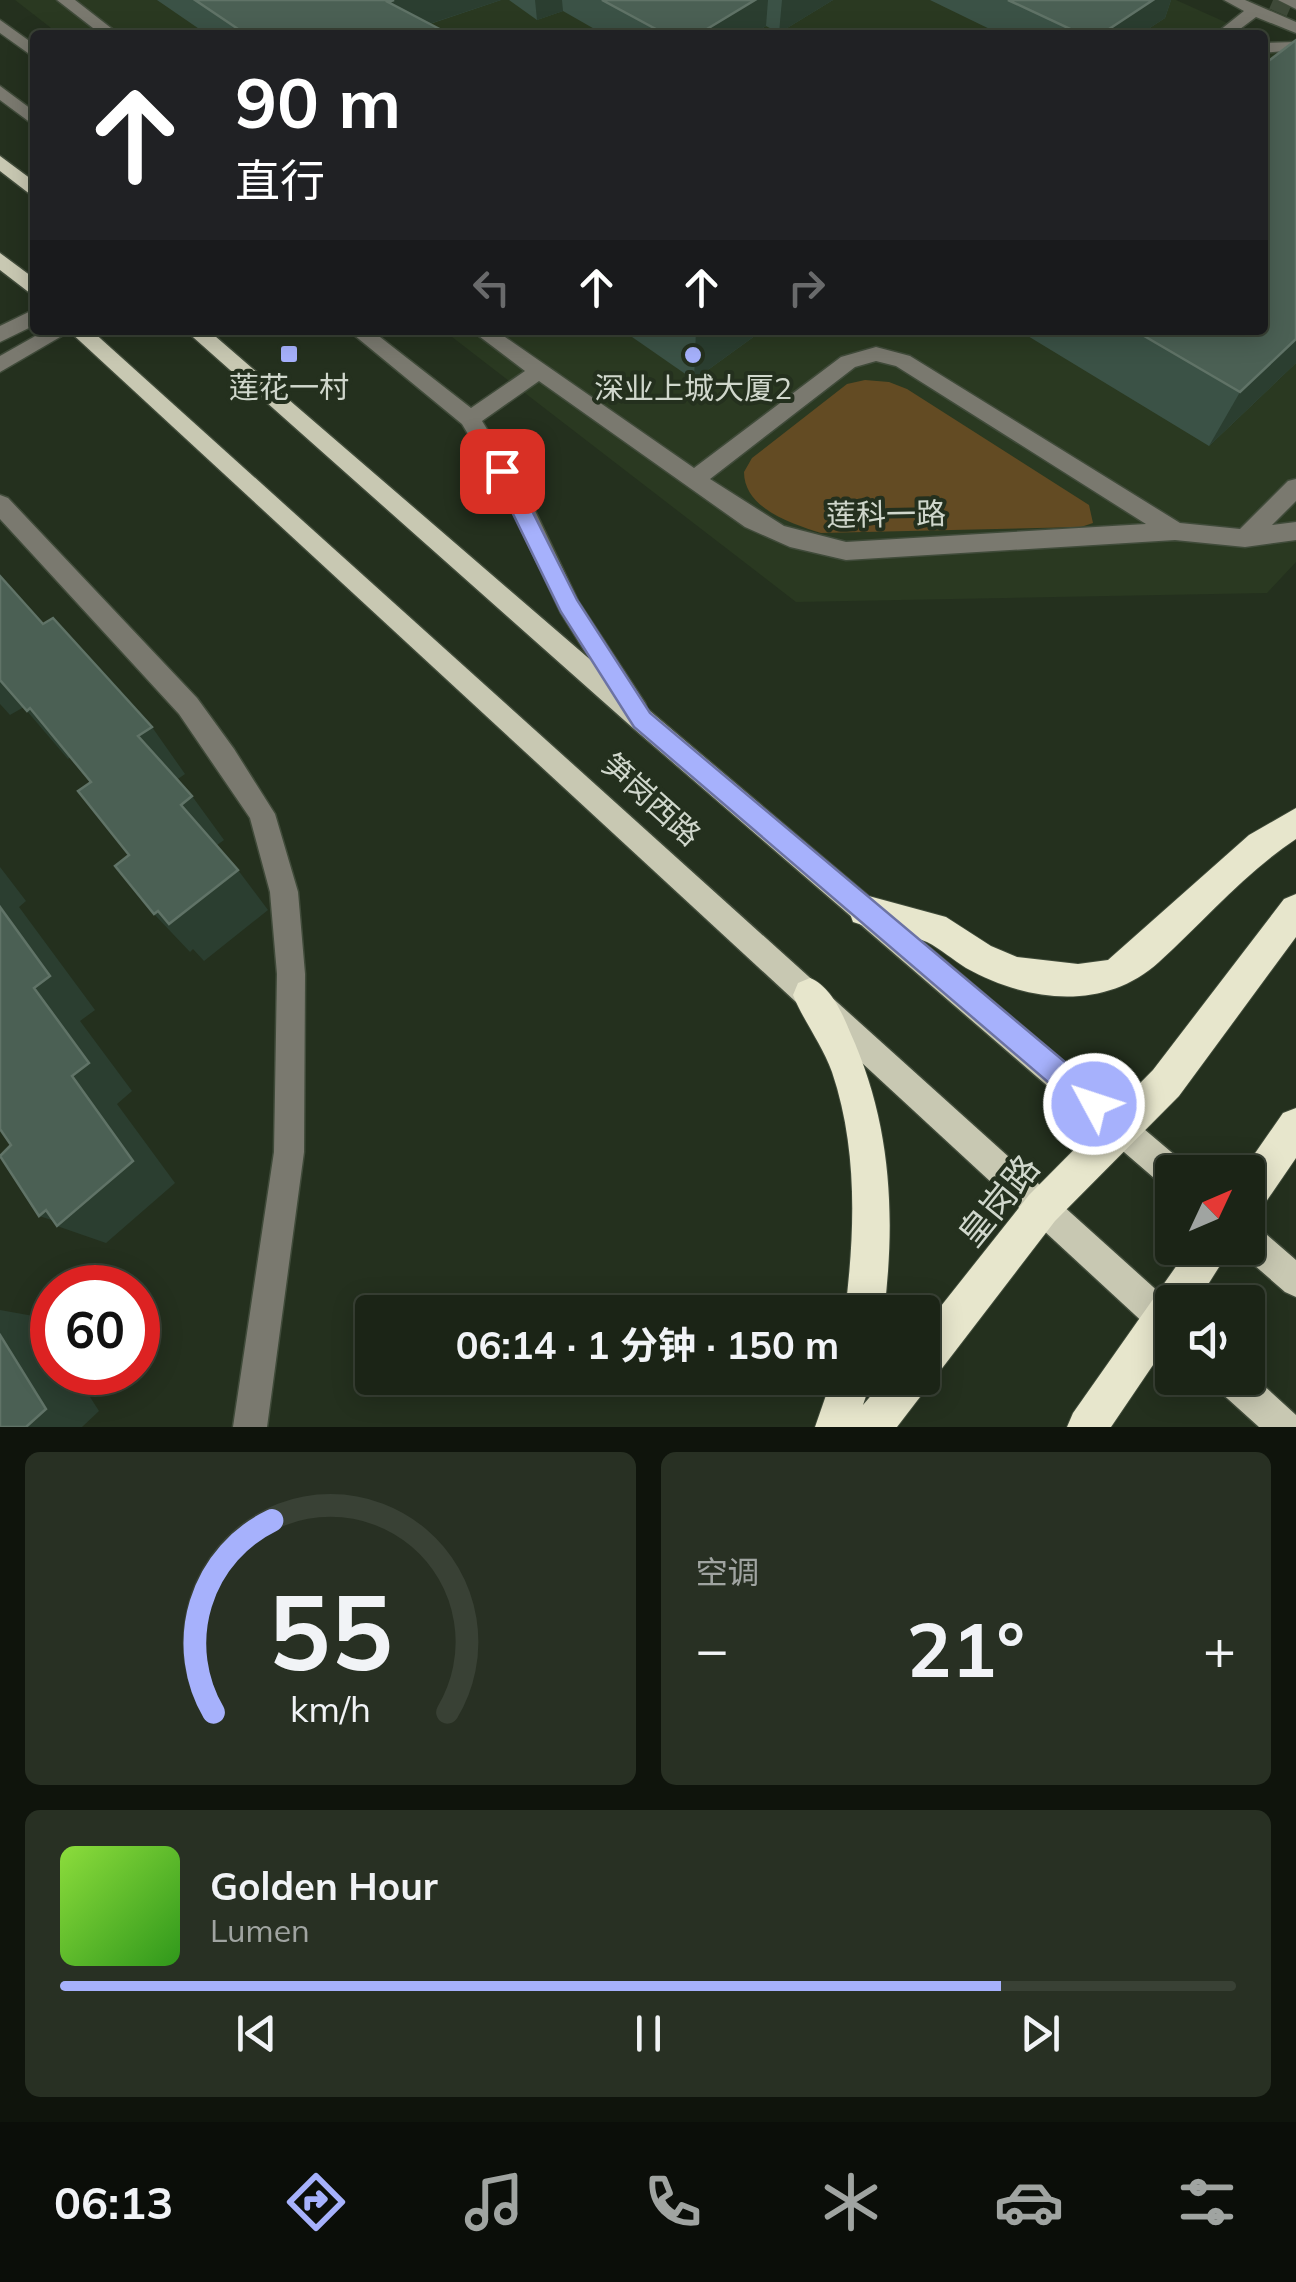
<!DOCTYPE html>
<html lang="zh">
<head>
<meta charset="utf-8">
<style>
	:root { --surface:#1b2416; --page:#283023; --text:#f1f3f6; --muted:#a0a4a1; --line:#394135; --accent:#a6b1fc }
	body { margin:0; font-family:Mulish,"Noto Sans SC",sans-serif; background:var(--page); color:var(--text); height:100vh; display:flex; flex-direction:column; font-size:38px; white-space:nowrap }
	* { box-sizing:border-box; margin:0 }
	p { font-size:32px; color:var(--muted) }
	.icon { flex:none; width:55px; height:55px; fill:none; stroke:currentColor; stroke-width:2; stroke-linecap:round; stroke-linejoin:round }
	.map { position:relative; height:1427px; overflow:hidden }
	.details { display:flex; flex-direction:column; gap:25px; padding:25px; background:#0f140c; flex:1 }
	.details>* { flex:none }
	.banner { position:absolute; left:30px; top:30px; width:1238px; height:305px; border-radius:10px; box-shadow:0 5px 25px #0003,0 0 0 2px var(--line); background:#202124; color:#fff; overflow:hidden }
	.needle { width:65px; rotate:46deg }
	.controls { position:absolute; left:1155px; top:1155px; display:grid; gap:20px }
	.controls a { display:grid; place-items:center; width:110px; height:110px; border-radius:10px; background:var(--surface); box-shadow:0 5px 25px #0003,0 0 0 2px var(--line); font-size:50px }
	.speed { position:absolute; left:30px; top:1265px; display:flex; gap:20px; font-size:50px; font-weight:700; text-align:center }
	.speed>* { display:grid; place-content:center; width:130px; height:130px; border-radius:50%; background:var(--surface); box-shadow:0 5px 25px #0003,0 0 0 2px var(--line); line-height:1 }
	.speed .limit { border:15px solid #d22; background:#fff; color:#111 }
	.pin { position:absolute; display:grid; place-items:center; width:85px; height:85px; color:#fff; margin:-42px; border-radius:20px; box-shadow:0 5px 15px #0006 }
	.me { position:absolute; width:110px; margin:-55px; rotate:310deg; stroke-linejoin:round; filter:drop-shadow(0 0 8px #0008) }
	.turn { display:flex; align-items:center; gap:35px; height:210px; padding:0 40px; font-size:45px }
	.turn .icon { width:130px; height:130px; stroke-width:2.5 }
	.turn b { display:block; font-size:70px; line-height:85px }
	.lanes { display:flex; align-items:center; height:95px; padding:0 40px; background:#0003; justify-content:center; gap:50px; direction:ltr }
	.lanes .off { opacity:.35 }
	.big { font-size:75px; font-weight:700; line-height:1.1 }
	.details .widget { flex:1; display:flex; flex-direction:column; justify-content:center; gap:15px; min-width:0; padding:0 35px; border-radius:15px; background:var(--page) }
	.details .dial { align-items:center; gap:0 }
	.dial svg { height:260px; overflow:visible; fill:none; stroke:var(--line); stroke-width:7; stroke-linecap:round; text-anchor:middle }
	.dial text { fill:var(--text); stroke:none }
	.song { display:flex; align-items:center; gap:30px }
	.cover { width:120px; height:120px; border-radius:15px; background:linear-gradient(135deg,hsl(90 70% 55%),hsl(110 70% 35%)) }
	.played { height:10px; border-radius:5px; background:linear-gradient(90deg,var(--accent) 80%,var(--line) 80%) }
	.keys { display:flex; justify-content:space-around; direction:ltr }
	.heat { display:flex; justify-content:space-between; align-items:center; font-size:55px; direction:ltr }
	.details .tiles { flex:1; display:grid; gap:25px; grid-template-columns:1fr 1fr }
	.widget:last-child { grid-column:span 2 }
	.trip { position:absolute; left:355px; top:1295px; width:585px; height:100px; border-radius:10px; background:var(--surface); box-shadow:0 5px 25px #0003,0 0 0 2px var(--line); font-weight:700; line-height:100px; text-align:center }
	.menu { display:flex; height:160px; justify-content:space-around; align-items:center; background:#0b0e09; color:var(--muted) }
	.menu .icon { width:70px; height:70px }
	.menu .active { color:var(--accent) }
	.menu b { font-size:45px; color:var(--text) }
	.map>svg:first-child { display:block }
</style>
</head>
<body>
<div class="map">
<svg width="1296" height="1427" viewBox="0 0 1296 1427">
	<rect width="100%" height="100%" fill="#24301e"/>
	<g fill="#2a3921">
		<polygon points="15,0 1176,0 1254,35 60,35"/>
		<polygon points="1263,39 1296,54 1296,562 1267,593 796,602 443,330 1262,330"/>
	</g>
	<path fill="#634b23" d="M865 380 889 382 907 389 1089 505 1093 523 1081 527 821 533C793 524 744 509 744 472L752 458 847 384Z"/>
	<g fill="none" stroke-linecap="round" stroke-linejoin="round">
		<polyline stroke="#3e4938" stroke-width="19" stroke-dasharray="19 9" stroke-linecap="butt" points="1273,0 1296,10"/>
		<g stroke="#404b3a" stroke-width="3">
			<g id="minor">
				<polygon points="57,0 75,0 120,35 102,35"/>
				<polygon points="1224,0 1245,0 1296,22 1296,33 1256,17 1232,35 1214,35 1244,11"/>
				<polygon points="1278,0 1296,0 1296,9"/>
				<polygon points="0,20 35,45 35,58 0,33"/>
				<polygon points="1296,42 1296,50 1262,53 1262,43"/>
				<polygon points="0,86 35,112 35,126 0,100"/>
				<polygon points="35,309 35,325 0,342 0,326"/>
				<polygon points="46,330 72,330 0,372 0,356"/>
				<path d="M348 330H371L471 408 525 371 471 330H495L694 468 841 357 876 347 910 356 1180 523 1240 529 1288 481 1296 479V501L1272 525 1296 522V540L1245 547 1175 540 846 560 790 547 745 527 539 381 482 421 528 496 578 601 645 703 648 711 645 719 636 722 627 719 561 613 507 499 462 424ZM876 361 896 366 1146 524 846 542 784 526 710 479 855 367Z"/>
				<polygon points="0,495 8,498 197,698 234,749 275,814 298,892 305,974 304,1152 267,1427 233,1427 274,1152 277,974 270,892 250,818 179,714 0,519"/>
			</g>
		</g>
		<g stroke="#404b3a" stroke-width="3">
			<g id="major">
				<polygon points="0,156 35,182 35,198 0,171"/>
				<polygon points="0,253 35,279 35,297 0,270"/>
				<polygon points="68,330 91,330 1172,1304 1172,1342 1160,1338"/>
				<polygon points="185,330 208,330 651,712 1183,1162 1187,1172 1172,1172 1172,1188 1161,1184 633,728"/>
				<polygon points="1248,1223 1259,1228 1296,1260 1296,1297 1285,1292 1237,1250 1248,1248"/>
				<polygon points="1248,1371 1296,1415 1296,1427 1259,1427 1218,1390 1213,1378 1248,1378"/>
			</g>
		</g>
		<g stroke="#404b3a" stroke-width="2">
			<g id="highway">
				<path d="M1296 808V839C1245 873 1204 921 1159 962 1104 1012 1027 1002 966 968 953 960 941 949 927 942 905 932 877 931 853 922L849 911 853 900 865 895 946 917 991 946 1017 957 1078 964 1108 960 1249 835Z"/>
				<polygon points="1296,894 1296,937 1179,1096 1055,1221 897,1427 815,1427 832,1378 872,1378 863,1405 886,1378 922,1378 922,1330 1029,1195 1153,1070 1284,899"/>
				<path d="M810 978C830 986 842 1012 850 1032 891 1122 896 1215 884 1312H845C855 1232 858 1149 832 1072 822 1044 804 1022 793 995L798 983Z"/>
				<polygon points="1296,1108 1296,1158 1261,1209 1248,1214 1248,1172 1242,1172 1283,1113"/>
				<polygon points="1189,1248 1231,1248 1197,1302 1172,1302 1172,1337 1111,1427 1067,1427 1073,1413"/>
			</g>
		</g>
		<use href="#minor" fill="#7a796f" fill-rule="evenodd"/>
		<use href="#major" fill="#c8c8b2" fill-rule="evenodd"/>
		<use href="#highway" fill="#e7e6cc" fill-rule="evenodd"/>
	</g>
	<g fill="#3b5246">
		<polygon points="157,0 501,0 430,24 451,35 208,35"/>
		<polygon points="509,0 833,0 779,33 766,26 751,35 605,35 563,11 537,20"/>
		<polygon points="930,0 1171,0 1165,18 1139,35 1002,35"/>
		<polygon points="1296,40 1296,363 1209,446 1018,330 1262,330"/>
		<polygon points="622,330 763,330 694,380"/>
	</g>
	<g fill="#2b3e30">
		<polygon points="394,0 501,0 396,35 388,2"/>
		<polygon points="535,0 562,0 563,11 537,20"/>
		<polygon points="755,0 768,0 766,26 751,35 697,35"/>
		<polygon points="782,0 833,0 779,33"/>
		<polygon points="1153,0 1171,0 1165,18 1139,35 1100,35"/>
		<polygon points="696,330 763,330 694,380"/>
		<polygon points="1296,339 1296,363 1209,446 1240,392"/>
		<polygon points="0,679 24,707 10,715 0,704"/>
		<polygon points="30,708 71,756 68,759 27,711"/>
		<polygon points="152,727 185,774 172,783 138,736"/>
		<polygon points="192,796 224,840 213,848 181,805"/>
		<polygon points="0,867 26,901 19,907 95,1010 80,1021 132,1091 117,1104 175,1183 106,1243 57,1226 61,1223 39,1216 72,1076 0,907"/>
		<polygon points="238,870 268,910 204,961 193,949 190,952 154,914"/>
		<polygon points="0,1310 39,1317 52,1338 52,1372 74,1372 99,1411 82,1427 26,1427 0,1335"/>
	</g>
	<g fill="#4b6054" stroke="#607367" stroke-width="2.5">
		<polygon points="195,0 394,0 388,2 451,35 247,35"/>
		<polygon points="602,0 755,0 697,35 667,35"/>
		<polygon points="1008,0 1153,0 1100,35 1083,35"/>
		<polygon points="1296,40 1296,339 1240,392 1134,330 1262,330 1262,66"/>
		<polygon points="0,576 43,624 53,618 152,727 138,736 192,796 181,805 238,870 169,924 158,911 154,914 115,866 129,855 78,791 91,782 30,708 27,711 0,680"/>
		<polygon points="0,907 50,976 34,988 89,1063 72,1076 133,1161 57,1226 46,1210 39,1216 0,1156 11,1145 0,1129"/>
		<polygon points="0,1335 46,1409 26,1427 0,1427"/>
	</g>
	<polygon fill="#a6b1fc" stroke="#6c73a4" stroke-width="2.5" points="502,463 512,471 577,600 650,713 1103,1094 1107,1104 1103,1113 1094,1117 1084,1113 634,727 561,612 492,471"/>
	<g fill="#a6b1fc" stroke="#24301e" stroke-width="4">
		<rect x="279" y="344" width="20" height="20" rx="5"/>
		<circle cx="693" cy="355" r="10"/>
	</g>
	<g text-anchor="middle" stroke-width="8" stroke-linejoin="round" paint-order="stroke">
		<g font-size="30" fill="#d0d7cc" stroke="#24301e">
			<text x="289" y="398">莲花一村</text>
			<text x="693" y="399">深业上城大厦2</text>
		</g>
		<g font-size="30" fill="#d0d7cc" stroke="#24301e">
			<text transform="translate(886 515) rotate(-1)" y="10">莲科一路</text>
			<text transform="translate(651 800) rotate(42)" y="10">笋岗西路</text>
		</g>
		<g font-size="35" fill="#d0d7cc" stroke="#24301e">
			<text transform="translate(999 1201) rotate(-51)" y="12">皇岗路</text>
		</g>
	</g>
</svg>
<div class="controls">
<a><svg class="needle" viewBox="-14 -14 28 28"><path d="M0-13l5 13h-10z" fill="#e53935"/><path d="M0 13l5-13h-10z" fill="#a0a4a1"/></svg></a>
<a><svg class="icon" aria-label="sound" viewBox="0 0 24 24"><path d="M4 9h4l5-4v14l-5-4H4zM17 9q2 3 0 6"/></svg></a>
</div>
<div class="speed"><div class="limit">60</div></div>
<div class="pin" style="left:502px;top:471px;background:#d93025"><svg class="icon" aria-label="arrive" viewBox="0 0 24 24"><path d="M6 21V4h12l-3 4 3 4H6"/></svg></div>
<svg class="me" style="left:1094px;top:1104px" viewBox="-20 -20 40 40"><circle r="17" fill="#a6b1fc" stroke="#fff" stroke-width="3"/><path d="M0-11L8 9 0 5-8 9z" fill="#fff"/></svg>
<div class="trip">06:14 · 1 分钟 · 150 m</div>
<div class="banner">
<div class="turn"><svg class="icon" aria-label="ahead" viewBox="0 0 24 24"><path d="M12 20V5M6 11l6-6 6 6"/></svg><div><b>90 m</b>直行</div></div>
<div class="lanes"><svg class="icon off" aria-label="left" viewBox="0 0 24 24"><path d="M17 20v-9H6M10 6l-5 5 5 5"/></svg><svg class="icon" aria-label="ahead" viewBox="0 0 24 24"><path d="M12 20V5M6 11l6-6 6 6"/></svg><svg class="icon" aria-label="ahead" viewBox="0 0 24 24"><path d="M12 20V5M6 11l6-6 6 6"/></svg><svg class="icon off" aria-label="right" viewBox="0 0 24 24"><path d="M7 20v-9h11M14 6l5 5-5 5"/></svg></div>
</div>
</div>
<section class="details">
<div class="tiles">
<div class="widget dial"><svg viewBox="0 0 100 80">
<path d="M14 69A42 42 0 1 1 86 69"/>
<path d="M14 69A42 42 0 0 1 32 10" stroke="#a6b1fc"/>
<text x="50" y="56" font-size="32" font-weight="700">55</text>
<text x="50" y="72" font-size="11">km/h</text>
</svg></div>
<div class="widget"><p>空调</p>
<div class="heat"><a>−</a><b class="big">21°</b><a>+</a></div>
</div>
<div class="widget">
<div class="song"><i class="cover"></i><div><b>Golden Hour</b><p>Lumen</p></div></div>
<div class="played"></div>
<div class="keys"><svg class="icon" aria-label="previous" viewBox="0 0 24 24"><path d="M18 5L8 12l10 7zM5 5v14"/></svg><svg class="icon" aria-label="pause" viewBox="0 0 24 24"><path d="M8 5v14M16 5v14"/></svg><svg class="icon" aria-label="next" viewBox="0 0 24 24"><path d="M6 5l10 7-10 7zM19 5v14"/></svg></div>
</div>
</div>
</section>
<nav class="menu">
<b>06:13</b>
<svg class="icon active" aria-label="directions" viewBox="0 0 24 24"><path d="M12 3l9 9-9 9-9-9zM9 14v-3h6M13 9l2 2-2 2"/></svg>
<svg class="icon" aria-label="music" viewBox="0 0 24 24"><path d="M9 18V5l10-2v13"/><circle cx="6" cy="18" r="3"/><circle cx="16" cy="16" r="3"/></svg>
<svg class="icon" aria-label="phone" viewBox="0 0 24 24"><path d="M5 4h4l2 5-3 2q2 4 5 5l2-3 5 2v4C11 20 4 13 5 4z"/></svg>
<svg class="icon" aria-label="climate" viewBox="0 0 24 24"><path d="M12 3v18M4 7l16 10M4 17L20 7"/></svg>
<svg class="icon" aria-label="car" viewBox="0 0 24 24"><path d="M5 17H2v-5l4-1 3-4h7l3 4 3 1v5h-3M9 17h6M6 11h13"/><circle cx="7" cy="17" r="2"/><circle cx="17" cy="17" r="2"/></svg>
<svg class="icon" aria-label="filters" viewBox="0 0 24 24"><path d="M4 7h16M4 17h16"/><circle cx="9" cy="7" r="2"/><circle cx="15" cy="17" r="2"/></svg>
</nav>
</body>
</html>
